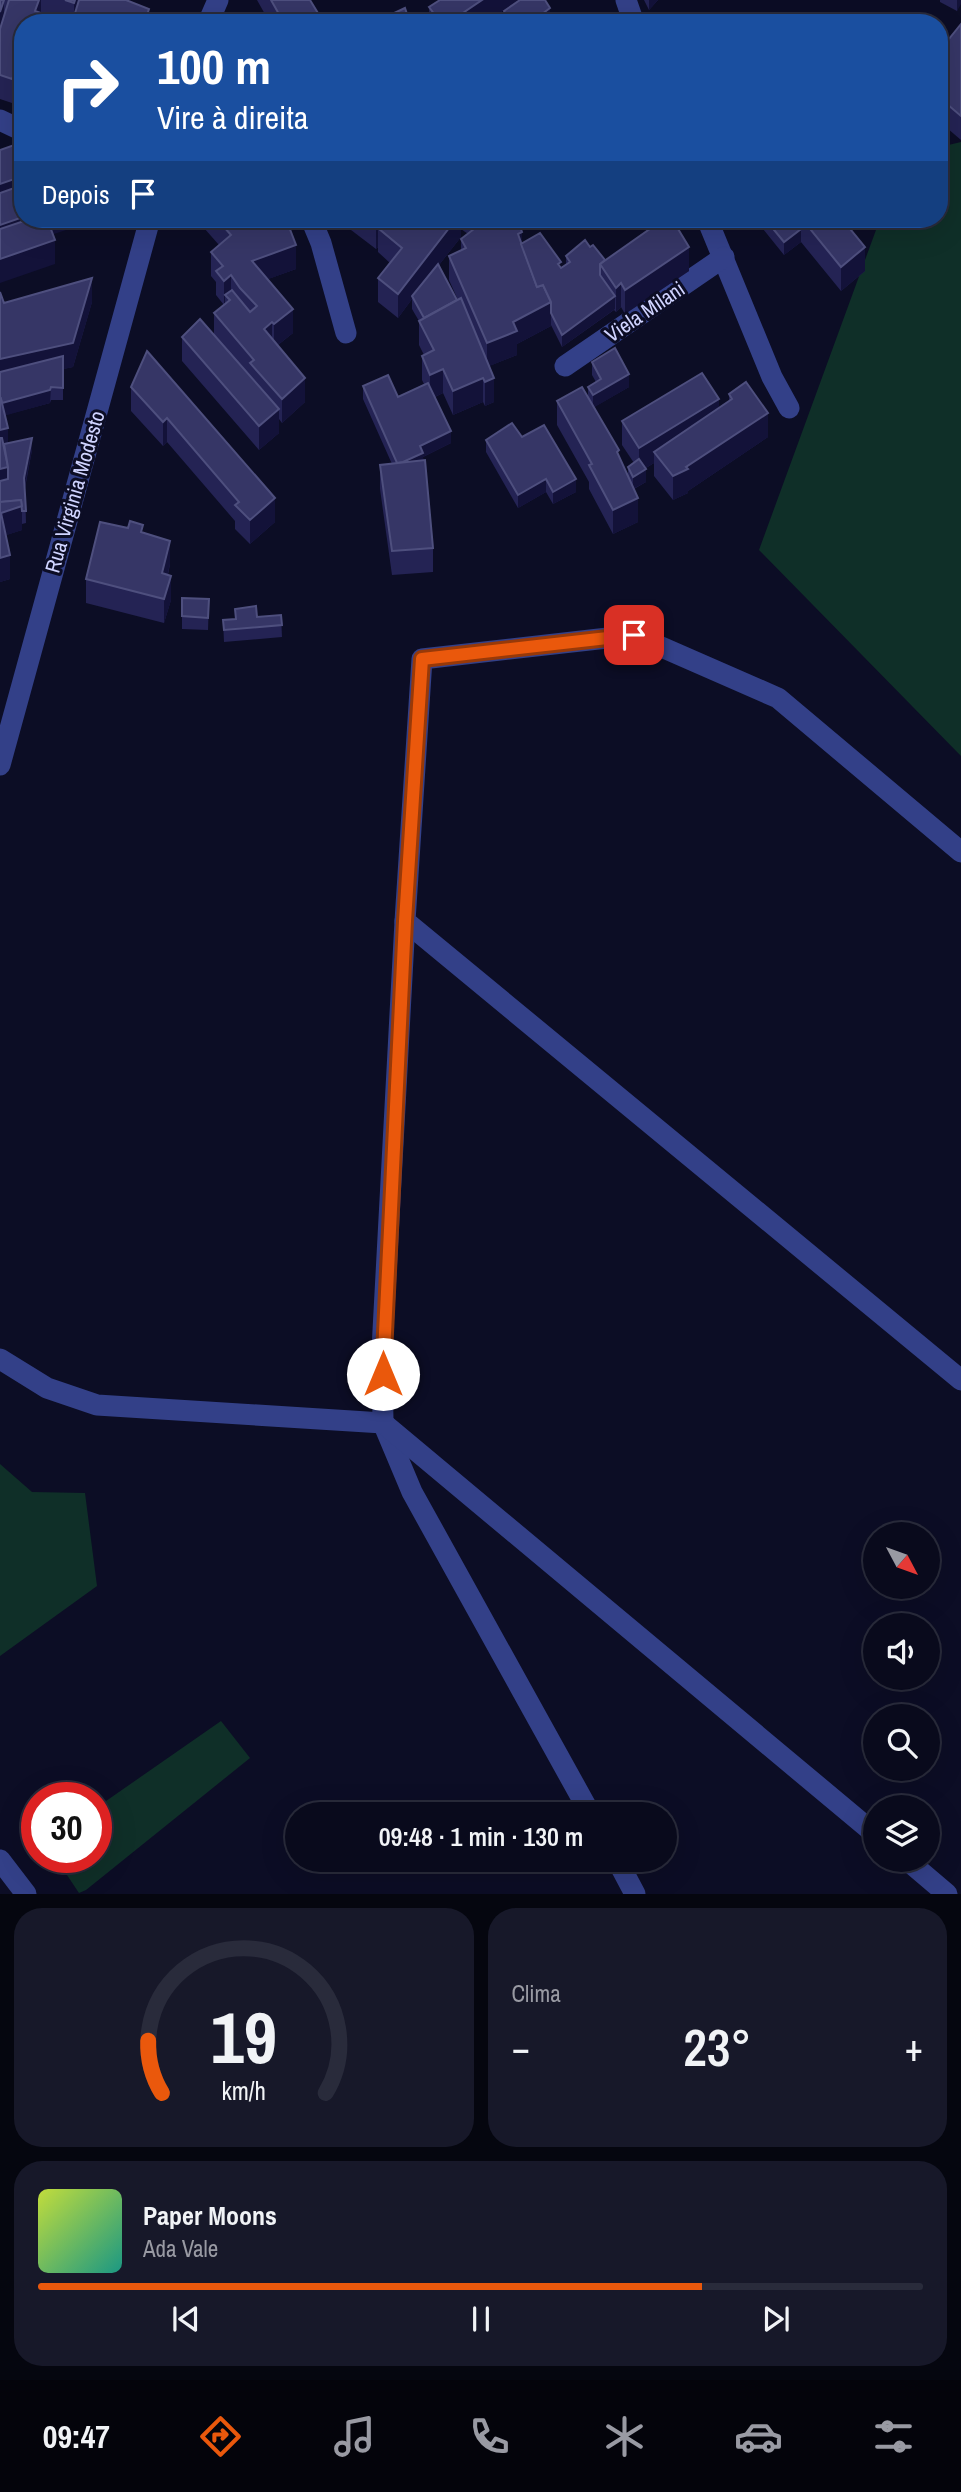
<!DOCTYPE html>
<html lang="pt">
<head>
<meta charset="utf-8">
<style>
	:root { --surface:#090a1c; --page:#171829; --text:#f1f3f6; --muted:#999aa3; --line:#292b3b; --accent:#ea580c }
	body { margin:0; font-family:"Archivo Narrow",sans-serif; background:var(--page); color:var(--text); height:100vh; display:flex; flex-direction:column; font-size:26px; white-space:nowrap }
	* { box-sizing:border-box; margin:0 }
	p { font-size:23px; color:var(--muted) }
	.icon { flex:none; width:38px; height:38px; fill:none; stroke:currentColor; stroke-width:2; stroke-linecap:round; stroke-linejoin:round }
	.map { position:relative; height:1894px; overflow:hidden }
	.drawer { display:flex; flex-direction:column; gap:14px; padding:14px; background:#05060f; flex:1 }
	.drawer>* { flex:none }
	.top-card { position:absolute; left:14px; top:14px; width:934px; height:214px; border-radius:28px; box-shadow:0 7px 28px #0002,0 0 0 2px var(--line); background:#1a4fa0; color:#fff; overflow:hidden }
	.needle { width:46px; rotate:131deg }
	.controls { position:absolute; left:863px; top:1522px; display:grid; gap:14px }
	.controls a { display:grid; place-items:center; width:77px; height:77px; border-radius:50%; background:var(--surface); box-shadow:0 7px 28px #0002,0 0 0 2px var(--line); font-size:35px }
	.speed { position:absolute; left:21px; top:1782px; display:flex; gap:14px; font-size:35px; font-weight:700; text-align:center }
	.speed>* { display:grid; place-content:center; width:91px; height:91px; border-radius:50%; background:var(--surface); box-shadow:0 7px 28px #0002,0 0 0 2px var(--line); line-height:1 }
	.speed .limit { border:10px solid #d22; background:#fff; color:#111 }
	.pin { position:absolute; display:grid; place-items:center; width:60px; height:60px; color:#fff; margin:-30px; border-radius:14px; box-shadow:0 4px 10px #0006 }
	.me { position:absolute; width:77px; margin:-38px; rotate:0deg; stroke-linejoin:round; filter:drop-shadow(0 0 5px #0008) }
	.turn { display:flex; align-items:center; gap:24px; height:147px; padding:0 28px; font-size:32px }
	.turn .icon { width:91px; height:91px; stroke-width:2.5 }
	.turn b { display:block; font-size:49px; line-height:60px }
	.then { display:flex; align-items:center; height:66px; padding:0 28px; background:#0003; gap:14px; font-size:26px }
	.big { font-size:52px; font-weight:600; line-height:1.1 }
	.drawer .card { flex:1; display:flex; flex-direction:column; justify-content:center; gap:10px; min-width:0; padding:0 24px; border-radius:28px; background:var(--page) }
	.drawer .dial { align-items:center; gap:0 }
	.dial svg { height:182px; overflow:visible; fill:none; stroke:var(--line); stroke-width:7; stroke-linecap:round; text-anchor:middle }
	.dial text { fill:var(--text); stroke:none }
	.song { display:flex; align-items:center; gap:21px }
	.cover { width:84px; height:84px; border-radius:10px; background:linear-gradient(135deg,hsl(70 70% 55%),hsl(170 70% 35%)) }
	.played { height:7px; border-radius:4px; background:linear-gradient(90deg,var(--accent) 75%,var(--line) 75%) }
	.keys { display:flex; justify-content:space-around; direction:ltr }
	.heat { display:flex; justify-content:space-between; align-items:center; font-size:38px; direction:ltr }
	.drawer .tiles { flex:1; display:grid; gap:14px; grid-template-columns:1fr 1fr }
	.card:last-child { grid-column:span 2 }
	.trip { position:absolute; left:285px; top:1802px; width:392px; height:70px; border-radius:35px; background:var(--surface); box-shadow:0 7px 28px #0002,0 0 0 2px var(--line); font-weight:600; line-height:70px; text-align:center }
	.tab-bar { display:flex; height:112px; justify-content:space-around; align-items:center; background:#04040b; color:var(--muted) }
	.tab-bar .icon { width:49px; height:49px }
	.tab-bar .selected { color:var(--accent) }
	.tab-bar b { font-size:32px; color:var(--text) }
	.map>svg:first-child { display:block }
</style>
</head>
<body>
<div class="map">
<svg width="961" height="1894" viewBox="0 0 961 1894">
	<rect width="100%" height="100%" fill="#0c0d25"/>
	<g fill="#0f2f28">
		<polygon points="961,142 961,756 759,550 880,219 940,219 940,147"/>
		<polygon points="0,1464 32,1492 85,1493 97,1586 0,1656"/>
		<polygon points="221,1721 250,1758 86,1890 79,1893 55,1857 96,1857 96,1808"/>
	</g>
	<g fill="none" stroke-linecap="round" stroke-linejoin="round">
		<g stroke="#334088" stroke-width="21">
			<polyline points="626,0 634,23"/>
			<polyline points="208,23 218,0"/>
			<polyline points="0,120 23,131"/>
			<polyline points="311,219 321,243 346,333"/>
			<polyline points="707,219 772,377 789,408"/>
			<polyline points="565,366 724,257"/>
			<polyline points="0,765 150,219"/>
			<polyline points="961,852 778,698 634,635 422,659 405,921 961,1380"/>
			<polyline points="405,921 382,1349 383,1423 412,1492 591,1815"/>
			<polyline points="0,1359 47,1388 97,1405 383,1423 875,1834"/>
			<polyline points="0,1860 26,1894"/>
			<polyline points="617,1860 635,1894"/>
			<polyline points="907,1860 947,1894"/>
		</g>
	</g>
	<g fill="#242354" fill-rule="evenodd">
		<polygon points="0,0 126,0 149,23 62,23 41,15 41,17 23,23 23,73 12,103 0,99"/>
		<polygon points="257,0 310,0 324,23 270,23"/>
		<polygon points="519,0 484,23 429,23 429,7"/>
		<polygon points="644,0 658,0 649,10"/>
		<polygon points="940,0 961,0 957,11 940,2"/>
		<polygon points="504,11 550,21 548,23 504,23"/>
		<polygon points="961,24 961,140 940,122 940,50"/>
		<polygon points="196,219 275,219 296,269 268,279 293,333 278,345 305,402 282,423 279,419 279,433 259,450 182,361 182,337 214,334 214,313 224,305 216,295 216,282 211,276 211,252 219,245"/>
		<path d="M351 219H517L522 243 561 268 566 265V256L590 247 605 260 689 271 625 314 621 307 616 312 614 310 562 347 551 325V326L517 344V355L489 366 494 402 485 406 483 402 453 415 443 393 435 397 451 443 423 457 433 548V572L392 575 380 489V465L392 464 363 399V386L398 397 424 384 422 380V356L424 355 419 345V321L412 309V299L398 318 378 302V278L390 263 378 252V247L376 249 351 230ZM461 229 468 234 461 239V250L449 256V280L458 300H457L439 265 461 237Z"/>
		<polygon points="755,219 842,219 865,271 841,291 801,242 784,255"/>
		<polygon points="0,292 4,303 92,302 73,367 63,369 63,400 51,400 50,403 5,415 8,443 32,450 25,488 26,523 22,524 22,530 6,535 10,579 0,582"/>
		<polygon points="147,351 275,522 250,544 235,529 235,521 167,442 163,446 131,411 131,387"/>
		<polygon points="592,362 629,387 594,407 628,476 628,467 634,463 622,445 622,421 719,408 729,402 729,394 768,437 688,491 688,493 673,500 654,476 654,463 646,468 646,482 634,489 638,522 613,534 589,489 589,482 557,425 557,401 588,397 588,387 596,382 592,375"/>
		<polygon points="522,437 576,492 553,504 546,492 518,508 486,452 486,440"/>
		<polygon points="143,533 170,564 168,575 171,600 164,623 86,603 86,579"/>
		<polygon points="182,598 209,599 208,630 182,629"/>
		<polygon points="235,609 257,617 281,615 282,637 224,642 223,620 235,619"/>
	</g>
	<g fill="#131239">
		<polygon points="4,0 4,23 0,36 0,12"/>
		<polygon points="37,0 41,0 41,23 35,23 35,11"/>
		<polygon points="75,0 81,0 74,23 74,3"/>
		<polygon points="482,0 519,0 484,23 448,23"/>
		<polygon points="649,0 658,0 649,10"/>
		<polygon points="957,0 961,0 961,4 957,11"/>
		<polygon points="550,8 550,21 548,23 530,23"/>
		<polygon points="149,9 149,23 145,21"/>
		<polygon points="23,49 23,73 12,103 12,79"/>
		<polygon points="23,176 23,200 0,208 0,184"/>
		<polygon points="23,217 23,219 43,219 0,249 0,225"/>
		<polygon points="63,219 99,219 51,235 51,223"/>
		<polygon points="381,219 400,219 378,228 378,247 376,249 376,225"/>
		<polygon points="456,219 461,219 461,237 413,298 412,296 412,299 398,318 398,294"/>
		<polygon points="479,219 490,219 473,239 473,226"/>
		<polygon points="801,229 801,242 784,255 784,242"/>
		<polygon points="522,232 522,256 518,234"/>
		<polygon points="55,240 55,264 0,283 0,259"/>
		<polygon points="296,245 296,269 252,285 252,261"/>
		<polygon points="689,247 689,271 625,314 625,290"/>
		<polygon points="865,247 865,271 841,291 841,267"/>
		<polygon points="231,275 231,299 225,295 225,303 224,305 224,281"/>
		<polygon points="92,278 92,302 73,367 0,383 0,359"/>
		<polygon points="621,283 621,307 616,312 616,288"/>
		<polygon points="615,296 615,309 562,347 562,335"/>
		<polygon points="551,302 551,326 517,344 517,355 487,367 487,343 513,322"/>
		<polygon points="293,309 293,333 274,348 274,324"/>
		<polygon points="272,322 272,346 264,329"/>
		<polygon points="443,369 443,393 430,399 430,375"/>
		<polygon points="629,374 629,387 593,408 593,395"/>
		<polygon points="305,378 305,402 282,423 282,399"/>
		<polygon points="483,378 483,402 453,415 453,391"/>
		<polygon points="494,378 494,402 485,406 485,382"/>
		<polygon points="51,387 50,403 0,417 0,404"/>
		<polygon points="719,399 719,423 654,452 654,463 639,472 639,448"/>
		<polygon points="279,409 279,433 259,450 259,426"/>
		<polygon points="768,413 768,437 688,491 688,493 673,500 673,476"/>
		<polygon points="167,418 167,442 163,446 163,422"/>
		<polygon points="8,428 8,452 0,454 0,430"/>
		<polygon points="451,431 451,443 423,457 423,466 398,465 420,446"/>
		<polygon points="32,438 32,450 24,491 24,478"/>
		<polygon points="8,467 8,491 0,493 0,469"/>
		<polygon points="646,469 646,482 633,489 633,477"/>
		<polygon points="546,479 546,492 518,508 518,495"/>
		<polygon points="576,479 576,492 553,504 553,492"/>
		<polygon points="275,498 275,522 250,544 250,520"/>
		<polygon points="638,498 638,522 613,534 613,510"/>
		<polygon points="22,506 22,530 1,537 0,513"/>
		<polygon points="170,541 170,564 162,597 162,573"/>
		<polygon points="10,555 10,579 0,582 0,558"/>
		<polygon points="171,576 171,600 164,623 164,599"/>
	</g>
	<g fill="#363666" stroke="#4e4f7e" stroke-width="2">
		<polygon points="0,0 4,0 0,12"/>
		<polygon points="9,0 39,0 35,11 41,13 38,21 42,23 23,23 23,49 12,79 0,75 0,29"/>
		<polygon points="65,0 75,0 74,3"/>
		<polygon points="79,0 126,0 149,9 145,21 149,23 72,23"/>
		<polygon points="271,0 310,0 324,23 284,23"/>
		<polygon points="440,0 482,0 448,23 441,23 429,7"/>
		<polygon points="520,0 545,0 550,8 530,23 511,23 504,11"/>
		<polygon points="405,8 409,20 411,19 413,23 396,23 392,14"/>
		<polygon points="961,24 961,116 940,98 940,50"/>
		<polygon points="20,143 23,151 23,176 0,184 0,150"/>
		<polygon points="23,185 23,217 0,225 0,193"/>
		<polygon points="30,219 47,219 55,240 0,259 0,229"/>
		<polygon points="50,219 63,219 51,223"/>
		<polygon points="217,219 275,219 275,220 286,219 296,245 252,261 293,309 274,324 272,322 264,329 305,378 282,399 250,363 254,360 214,313 230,300 225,295 232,290 250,312 257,306 240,288 231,275 224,281 216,271 223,266 211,252 231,235"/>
		<polygon points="368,219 381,219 376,225"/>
		<polygon points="385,219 456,219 398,294 378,278 402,248 378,228"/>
		<polygon points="464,219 479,219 473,226"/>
		<polygon points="487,219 517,219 522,232 518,234 537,287 543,285 551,302 513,322 517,331 487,343 449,256 466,248 461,239"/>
		<polygon points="664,219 672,219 689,247 625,290 621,283 616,288 600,264"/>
		<polygon points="765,219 793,219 801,229 784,242"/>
		<polygon points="802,219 842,219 865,247 841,267"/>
		<polygon points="540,233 561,262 558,264 561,268 570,262 566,256 585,240 590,247 593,245 605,260 600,264 600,275 615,296 562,335 551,313 551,302 543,285 537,287 521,244"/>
		<polygon points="438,264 457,300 424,318 412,296"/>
		<polygon points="92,278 73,343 0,359 0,292 4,303"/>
		<polygon points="461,298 494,378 485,382 483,378 453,391 443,369 430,375 422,356 434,350 419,321"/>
		<polygon points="200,319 279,409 259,426 182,337"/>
		<polygon points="615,348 629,374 593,395 588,387 601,379 592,362"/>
		<polygon points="147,351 275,498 250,520 235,505 239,502 167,418 163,422 131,387"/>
		<polygon points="63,356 63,388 51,387 50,390 2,403 1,399 0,400 0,372"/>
		<polygon points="702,373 719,399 639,448 622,421"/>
		<polygon points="388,375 398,397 428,383 451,431 420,446 423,453 403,462 397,463 363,386"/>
		<polygon points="746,382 768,413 686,467 688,469 673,476 654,452 732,399 729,394"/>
		<polygon points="582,387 619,450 617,452 638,498 613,510 589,465 592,464 557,401"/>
		<polygon points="1,399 8,428 0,430 0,400"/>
		<polygon points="512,423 522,437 544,425 576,479 553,492 546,479 518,495 486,440"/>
		<polygon points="0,438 2,438 8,467 0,469"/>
		<polygon points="32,438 24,478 26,511 22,511 21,500 0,502 0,481 8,479 8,467 4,444"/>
		<polygon points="639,459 646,469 633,477 628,467"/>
		<polygon points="425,460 433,548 392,551 380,465"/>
		<polygon points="21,500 22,506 1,513 10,555 0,558 0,502"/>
		<polygon points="130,521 143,525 141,532 170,541 162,573 171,576 164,599 86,579 100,522 128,528"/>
		<polygon points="182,598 209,599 208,618 182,616"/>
		<polygon points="256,606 257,617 281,615 282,625 224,630 223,620 236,619 235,609"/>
	</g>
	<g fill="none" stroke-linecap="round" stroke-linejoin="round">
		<g stroke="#983908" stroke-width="18">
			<polyline id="route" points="383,1374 405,921 422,659 634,635"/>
		</g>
		<use href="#route" stroke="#ea580c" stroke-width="12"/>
	</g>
	<g text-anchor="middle" stroke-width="6" stroke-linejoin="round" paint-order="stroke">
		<g font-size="21" fill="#d0d4ff" stroke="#0c0d25">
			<text transform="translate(645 312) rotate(-34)" y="7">Viela Milani</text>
			<text transform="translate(75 492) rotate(-74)" y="7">Rua Virginia Modesto</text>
		</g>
	</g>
</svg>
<div class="controls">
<a><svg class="needle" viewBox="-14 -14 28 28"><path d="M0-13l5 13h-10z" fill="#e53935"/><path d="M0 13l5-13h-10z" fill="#999aa3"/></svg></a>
<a><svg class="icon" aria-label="sound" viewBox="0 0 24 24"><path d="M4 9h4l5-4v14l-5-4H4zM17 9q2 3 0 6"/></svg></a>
<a><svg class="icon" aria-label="search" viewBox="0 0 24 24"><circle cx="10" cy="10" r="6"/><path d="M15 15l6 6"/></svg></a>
<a><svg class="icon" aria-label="layers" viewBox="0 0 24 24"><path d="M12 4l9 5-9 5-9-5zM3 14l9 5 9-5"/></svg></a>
</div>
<div class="speed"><div class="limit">30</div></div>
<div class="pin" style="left:634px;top:635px;background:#d93025"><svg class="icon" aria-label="arrive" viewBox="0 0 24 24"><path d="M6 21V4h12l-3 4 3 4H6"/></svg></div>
<svg class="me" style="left:383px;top:1374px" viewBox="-20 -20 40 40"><circle r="19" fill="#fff"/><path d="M0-13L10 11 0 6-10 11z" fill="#ea580c"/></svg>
<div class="trip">09:48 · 1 min · 130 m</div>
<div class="top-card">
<div class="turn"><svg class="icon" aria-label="right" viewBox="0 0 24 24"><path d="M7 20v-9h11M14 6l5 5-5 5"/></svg><div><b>100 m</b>Vire à direita</div></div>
<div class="then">Depois<svg class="icon" aria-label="arrive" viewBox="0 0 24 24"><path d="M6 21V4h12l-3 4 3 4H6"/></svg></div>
</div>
</div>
<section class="drawer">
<div class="tiles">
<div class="card dial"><svg viewBox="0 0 100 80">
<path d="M14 69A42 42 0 1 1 86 69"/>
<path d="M14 69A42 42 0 0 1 8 46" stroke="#ea580c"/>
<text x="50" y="56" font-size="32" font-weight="700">19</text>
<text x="50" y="72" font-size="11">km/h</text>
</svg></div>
<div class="card"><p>Clima</p>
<div class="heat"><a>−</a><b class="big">23°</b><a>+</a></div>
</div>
<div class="card">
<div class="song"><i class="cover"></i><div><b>Paper Moons</b><p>Ada Vale</p></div></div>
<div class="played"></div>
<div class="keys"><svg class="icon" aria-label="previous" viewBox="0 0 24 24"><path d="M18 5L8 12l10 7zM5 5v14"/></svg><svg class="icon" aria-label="pause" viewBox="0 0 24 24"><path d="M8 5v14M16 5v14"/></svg><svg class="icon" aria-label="next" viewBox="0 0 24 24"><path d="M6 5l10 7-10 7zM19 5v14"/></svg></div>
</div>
</div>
</section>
<nav class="tab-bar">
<b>09:47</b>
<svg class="icon selected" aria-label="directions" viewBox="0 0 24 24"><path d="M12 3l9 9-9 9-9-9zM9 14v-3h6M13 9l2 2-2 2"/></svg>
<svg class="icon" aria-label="music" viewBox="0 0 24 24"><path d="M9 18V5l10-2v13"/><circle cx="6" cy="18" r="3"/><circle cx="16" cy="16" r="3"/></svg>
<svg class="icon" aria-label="phone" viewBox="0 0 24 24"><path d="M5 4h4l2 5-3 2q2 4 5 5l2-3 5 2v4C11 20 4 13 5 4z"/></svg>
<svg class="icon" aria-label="climate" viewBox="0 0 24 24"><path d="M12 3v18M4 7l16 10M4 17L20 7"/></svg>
<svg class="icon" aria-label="car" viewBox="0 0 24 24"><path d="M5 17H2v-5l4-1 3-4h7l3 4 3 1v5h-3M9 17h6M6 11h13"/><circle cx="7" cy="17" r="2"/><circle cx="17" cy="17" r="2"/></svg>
<svg class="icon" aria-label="filters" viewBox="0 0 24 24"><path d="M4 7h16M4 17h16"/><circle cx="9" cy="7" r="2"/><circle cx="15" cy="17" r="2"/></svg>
</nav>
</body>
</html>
